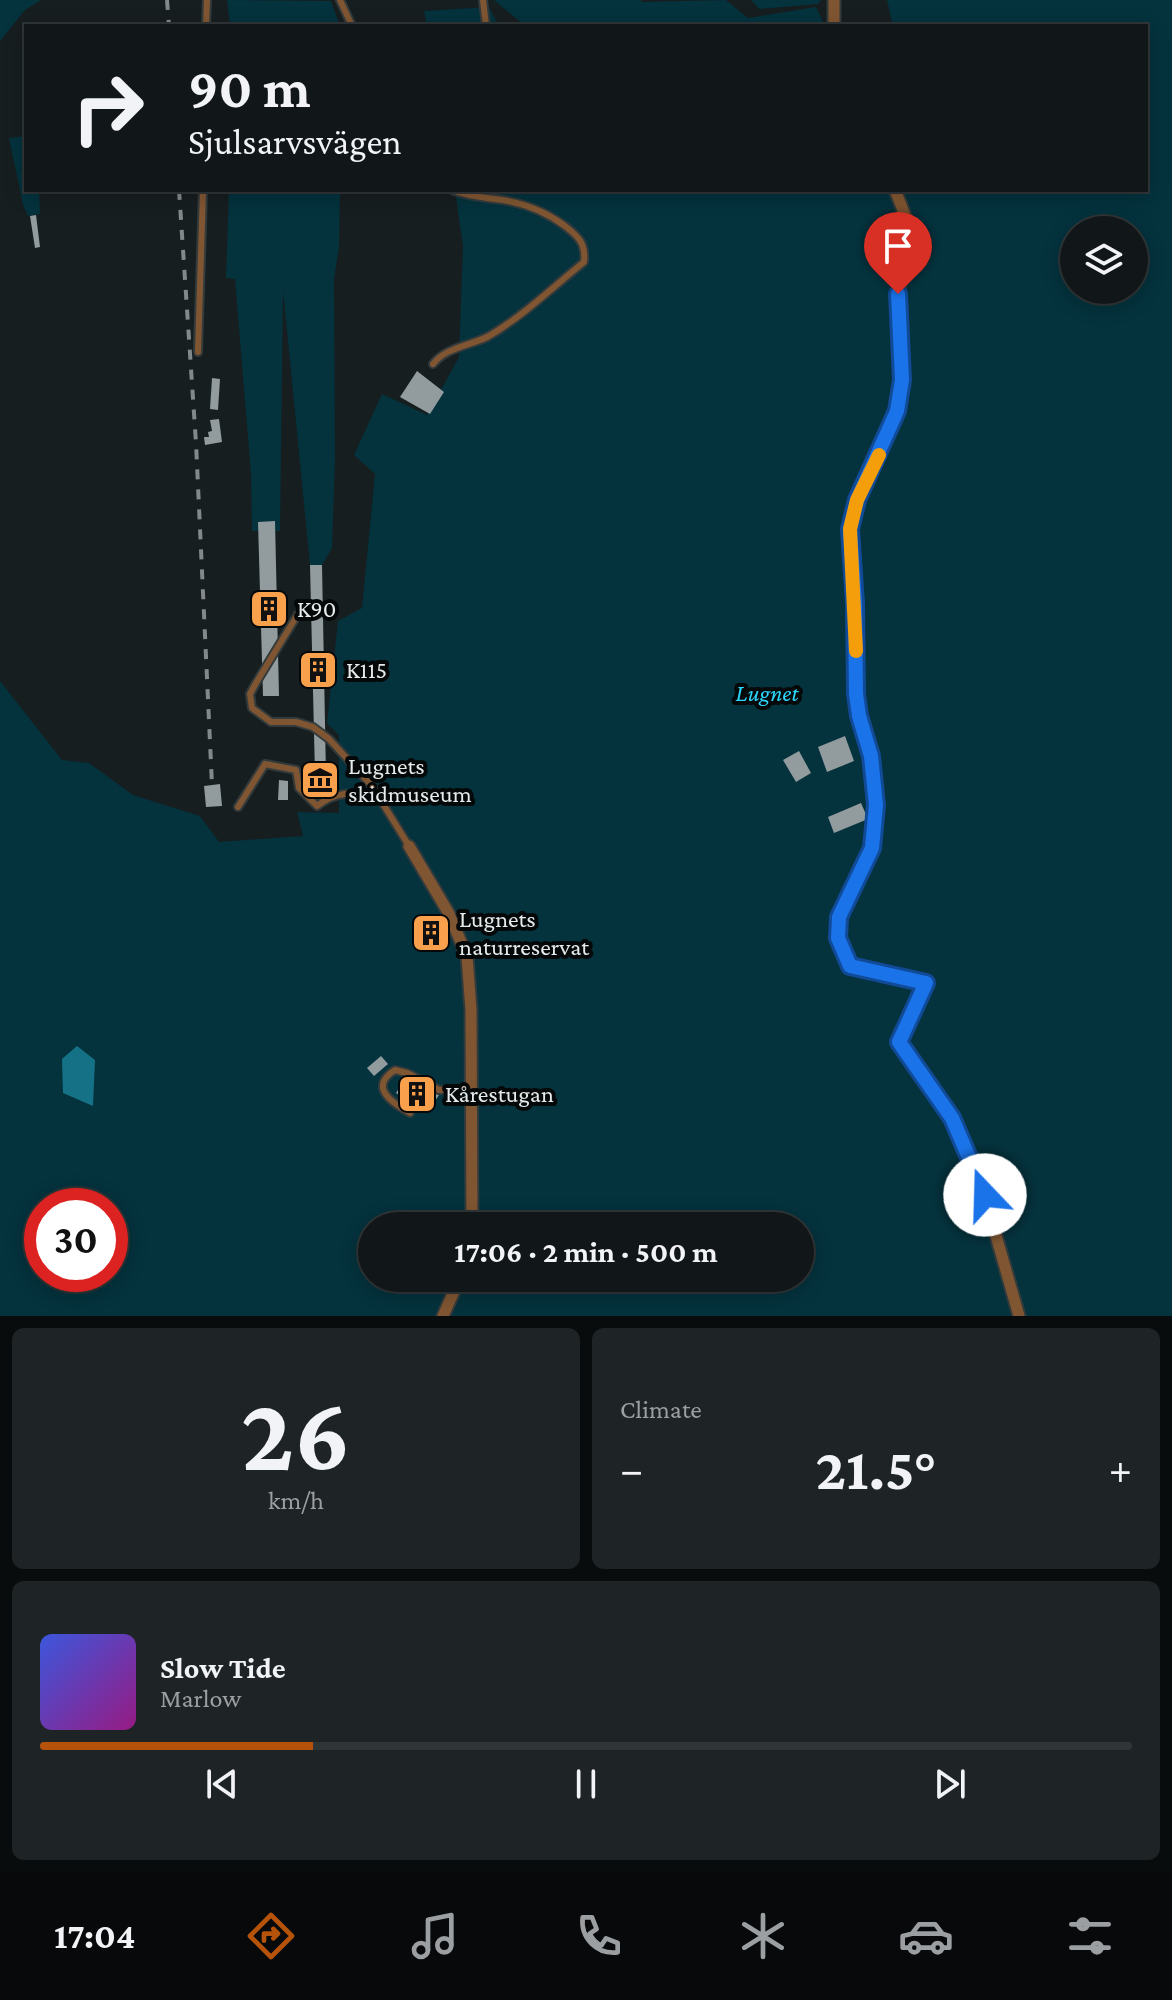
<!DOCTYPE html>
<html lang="en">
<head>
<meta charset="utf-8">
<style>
	:root { --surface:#111618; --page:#1e2325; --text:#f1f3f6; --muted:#9c9fa2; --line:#303537; --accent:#b45309 }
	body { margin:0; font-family:"Crimson Pro",serif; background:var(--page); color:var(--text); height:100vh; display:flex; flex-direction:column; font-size:30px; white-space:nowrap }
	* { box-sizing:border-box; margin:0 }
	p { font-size:26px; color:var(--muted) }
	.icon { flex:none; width:44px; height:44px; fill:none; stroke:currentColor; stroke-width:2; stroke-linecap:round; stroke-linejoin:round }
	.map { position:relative; height:1316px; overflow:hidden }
	.side { display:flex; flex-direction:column; gap:12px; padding:12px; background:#090c0d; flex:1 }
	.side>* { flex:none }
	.banner { position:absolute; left:24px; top:24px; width:1124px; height:168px; border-radius:0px; box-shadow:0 4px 20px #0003,0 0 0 2px var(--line); background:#111618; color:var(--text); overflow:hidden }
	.tools { position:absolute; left:1060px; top:216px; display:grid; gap:16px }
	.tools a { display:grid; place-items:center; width:88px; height:88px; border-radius:50%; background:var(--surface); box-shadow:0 4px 20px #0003,0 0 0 2px var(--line); font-size:40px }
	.speed { position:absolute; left:24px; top:1188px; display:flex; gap:16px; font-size:40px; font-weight:700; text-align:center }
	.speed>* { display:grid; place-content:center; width:104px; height:104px; border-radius:50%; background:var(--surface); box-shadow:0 4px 20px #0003,0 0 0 2px var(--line); line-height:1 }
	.speed .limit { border:12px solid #d22; background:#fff; color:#111 }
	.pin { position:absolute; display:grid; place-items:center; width:68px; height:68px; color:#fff; margin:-82px -34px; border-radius:50% 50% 50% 0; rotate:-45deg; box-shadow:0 0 8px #0007 }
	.pin .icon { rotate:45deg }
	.me { position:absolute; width:88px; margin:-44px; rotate:339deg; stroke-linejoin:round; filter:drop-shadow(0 0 6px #0008) }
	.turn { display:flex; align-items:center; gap:28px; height:168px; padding:0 32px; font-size:36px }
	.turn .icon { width:104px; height:104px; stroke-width:2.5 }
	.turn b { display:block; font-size:56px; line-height:68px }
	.big { font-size:60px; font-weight:700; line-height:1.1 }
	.side .tile { flex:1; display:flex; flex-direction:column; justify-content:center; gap:12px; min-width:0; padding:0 28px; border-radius:12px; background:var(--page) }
	.side .dial { align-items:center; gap:0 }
	.dial b { font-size:104px; line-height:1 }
	.song { display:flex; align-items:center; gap:24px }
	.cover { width:96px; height:96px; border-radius:12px; background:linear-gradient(135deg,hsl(230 70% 55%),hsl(310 70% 35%)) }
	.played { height:8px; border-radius:4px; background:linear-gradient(90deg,var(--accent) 25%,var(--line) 25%) }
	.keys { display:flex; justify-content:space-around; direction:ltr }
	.heat { display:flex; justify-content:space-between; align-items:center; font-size:44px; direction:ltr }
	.side .tiles { flex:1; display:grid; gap:12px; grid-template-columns:1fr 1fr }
	.tile:last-child { grid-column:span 2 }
	.trip { position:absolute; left:358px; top:1212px; width:456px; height:80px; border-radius:40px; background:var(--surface); box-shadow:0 4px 20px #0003,0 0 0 2px var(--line); font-weight:700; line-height:80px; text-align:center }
	.dock { display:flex; height:128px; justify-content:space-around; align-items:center; background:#07090a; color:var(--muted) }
	.dock .icon { width:56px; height:56px }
	.dock .current { color:var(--accent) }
	.dock b { font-size:36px; color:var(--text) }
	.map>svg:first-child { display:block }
</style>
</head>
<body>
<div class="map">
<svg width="1172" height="1316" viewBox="0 0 1172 1316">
	<rect width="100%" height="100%" fill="#171e20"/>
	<g fill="#04323d" fill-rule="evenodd">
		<polygon points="0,0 41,0 25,10 0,41"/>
		<polygon points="227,0 331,1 340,26 230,26"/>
		<polygon points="494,0 642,0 640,2 726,0 748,18 816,7 825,26 525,26"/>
		<polygon points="751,0 821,0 818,4 759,9"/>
		<path d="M887 0H1172V1316H0V681L62 760 89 763 133 795 200 816 219 842 303 836 297 812 339 813V735L327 723 338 621 362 608 375 474 354 455 382 394 427 415 459 357 463 246 455 190H1146V26H893ZM1074 230H1134V290H1074ZM42 1206H110V1274H42ZM372 1226H800V1278H372Z"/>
		<polygon points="489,7 499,26 427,26 424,11"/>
		<polygon points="26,136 26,190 39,190 40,214 28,216 23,205 9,138"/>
		<polygon points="229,190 340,190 339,247 334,279 335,459 332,548 322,565 310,565 283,290 280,531 252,531 251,474 235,279 226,278"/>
	</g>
	<polygon fill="#157286" points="77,1046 95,1060 93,1106 63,1093 62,1059"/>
	<g fill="#929b9d">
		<polygon points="36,215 40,247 35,248 30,216"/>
		<polygon points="417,371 444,392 430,414 400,397"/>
		<polygon points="212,378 220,379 218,410 210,409"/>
		<polygon points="219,419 222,442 205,445 204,437 209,437 208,432 212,431 210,420"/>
		<polygon points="275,521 279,696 263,696 258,522"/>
		<polygon points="310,565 322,565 326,776 332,775 332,785 326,785 326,795 315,795 315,785 309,785 309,776 315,775"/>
		<polygon points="845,736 854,761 827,772 818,747"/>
		<polygon points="799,751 811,773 796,782 783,760"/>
		<polygon points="279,780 288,781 288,800 278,800"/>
		<polygon points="220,784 222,806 206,807 204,786"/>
		<polygon points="861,803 868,819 834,833 828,817"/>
		<circle cx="431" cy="936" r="8"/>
		<polygon points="381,1056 388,1064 374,1076 367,1068"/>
		<polygon points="406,1077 439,1095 427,1113 418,1108 415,1113 401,1104 404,1099 396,1093"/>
	</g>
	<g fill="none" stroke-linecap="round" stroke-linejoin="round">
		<g stroke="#343b3c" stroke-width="10">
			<g id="service">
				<polyline points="340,0 352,26"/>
				<polyline points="483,0 486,26"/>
				<polyline points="206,26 207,0"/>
				<polyline points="198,352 203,190"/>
				<path d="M433 364C446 347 470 346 489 336 523 316 553 287 584 262 586 244 579 237 565 226 545 211 521 202 495 199 480 197 467 196 452 190"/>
				<polyline points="298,614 256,683 250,694 252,708 271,722 296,722 313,727 329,739 372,786 409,846"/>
				<path d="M238 807 265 764 296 770 299 788 317 806C338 790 353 793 378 796"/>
				<path d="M410 1113C392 1103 368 1087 395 1070L407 1073 439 1090 471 1088"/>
			</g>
		</g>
		<g stroke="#343b3c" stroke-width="15">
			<g id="minor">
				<polyline points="834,0 834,26"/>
				<path d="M895 190C901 205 908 220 909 236 910 257 900 276 898 296 895 335 907 373 897 411 886 451 853 487 850 529 848 555 854 582 855 608 856 642 854 677 859 711 861 723 866 734 869 746 875 774 876 803 874 831 870 891 816 898 850 966L926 983 899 1042 952 1118 979 1176 1019 1316"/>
				<polyline points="409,846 448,912 467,956 471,1010 472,1226"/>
				<polyline points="443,1316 460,1278"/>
			</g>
		</g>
		<use href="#service" stroke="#805632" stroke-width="6"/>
		<use href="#minor" stroke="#805632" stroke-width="11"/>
		<g stroke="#83898a" stroke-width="4" stroke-dasharray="10 10" stroke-linecap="butt">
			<polyline points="167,0 169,26"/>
			<polyline points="179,190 196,443 212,785"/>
		</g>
	</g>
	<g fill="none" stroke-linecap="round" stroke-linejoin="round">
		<g stroke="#114b97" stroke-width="20">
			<polyline id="route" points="898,294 902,380 897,411 857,500 850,529 855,604 856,694 859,716 871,756 876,805 872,848 839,917 838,938 850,966 926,983 899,1042 952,1118 985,1195"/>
		</g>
		<use href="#route" stroke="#1a73e8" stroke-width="14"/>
		<polyline stroke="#f59e0b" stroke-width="14" points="856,651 850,529 857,500 879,455"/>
	</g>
	<defs>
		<g id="building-square" transform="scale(2)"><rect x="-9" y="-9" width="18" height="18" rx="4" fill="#f9a04d" stroke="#050809"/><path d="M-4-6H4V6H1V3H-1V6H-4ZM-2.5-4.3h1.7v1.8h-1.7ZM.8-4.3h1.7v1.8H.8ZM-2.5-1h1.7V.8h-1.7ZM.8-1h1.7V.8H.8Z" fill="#111"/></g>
		<g id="museum-square" transform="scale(2)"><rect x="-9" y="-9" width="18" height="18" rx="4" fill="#f9a04d" stroke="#050809"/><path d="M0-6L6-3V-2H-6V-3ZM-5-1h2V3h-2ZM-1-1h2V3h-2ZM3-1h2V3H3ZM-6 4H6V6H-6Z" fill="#111"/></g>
	</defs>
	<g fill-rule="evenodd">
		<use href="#building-square" x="269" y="609"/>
		<use href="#building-square" x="318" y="670"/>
		<use href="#museum-square" x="320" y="780"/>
		<use href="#building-square" x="431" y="933"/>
		<use href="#building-square" x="417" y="1094"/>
	</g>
	<g text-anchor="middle" stroke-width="8" stroke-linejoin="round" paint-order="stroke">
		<g font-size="24" fill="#e5eaeb" stroke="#050809" text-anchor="start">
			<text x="297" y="617">K90</text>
			<text x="346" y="678">K115</text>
			<text x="348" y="774">Lugnets<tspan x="348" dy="28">skidmuseum</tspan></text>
			<text x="459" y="927">Lugnets<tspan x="459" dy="28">naturreservat</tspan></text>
			<text x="445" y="1102">Kårestugan</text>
		</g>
		<g font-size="24" font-style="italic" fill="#2cd5fa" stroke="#050809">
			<text x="767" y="701">Lugnet</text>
		</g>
	</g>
</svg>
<div class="tools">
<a><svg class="icon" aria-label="layers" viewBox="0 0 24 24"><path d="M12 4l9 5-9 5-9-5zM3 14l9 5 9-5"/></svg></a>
</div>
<div class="speed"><div class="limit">30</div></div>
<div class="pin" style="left:898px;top:294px;background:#d93025"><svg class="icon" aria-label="arrive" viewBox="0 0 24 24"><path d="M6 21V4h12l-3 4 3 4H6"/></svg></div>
<svg class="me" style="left:985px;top:1195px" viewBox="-20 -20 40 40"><circle r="19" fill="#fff"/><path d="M0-13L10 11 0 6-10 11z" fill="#1a73e8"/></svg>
<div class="trip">17:06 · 2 min · 500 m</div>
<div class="banner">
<div class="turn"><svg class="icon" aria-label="right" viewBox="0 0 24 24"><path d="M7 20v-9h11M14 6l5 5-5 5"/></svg><div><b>90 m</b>Sjulsarvsvägen</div></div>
</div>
</div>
<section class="side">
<div class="tiles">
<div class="tile dial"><b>26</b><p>km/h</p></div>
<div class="tile"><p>Climate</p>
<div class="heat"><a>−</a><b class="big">21.5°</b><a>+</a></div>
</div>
<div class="tile">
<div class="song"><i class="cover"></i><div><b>Slow Tide</b><p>Marlow</p></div></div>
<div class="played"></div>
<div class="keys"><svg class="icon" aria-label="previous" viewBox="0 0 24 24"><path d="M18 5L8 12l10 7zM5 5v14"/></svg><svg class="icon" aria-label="pause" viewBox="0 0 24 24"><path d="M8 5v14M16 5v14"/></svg><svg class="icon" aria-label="next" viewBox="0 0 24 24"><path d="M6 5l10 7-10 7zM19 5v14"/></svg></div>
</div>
</div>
</section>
<nav class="dock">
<b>17:04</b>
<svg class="icon current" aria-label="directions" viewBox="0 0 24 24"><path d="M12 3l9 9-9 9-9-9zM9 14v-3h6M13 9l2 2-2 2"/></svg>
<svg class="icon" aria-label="music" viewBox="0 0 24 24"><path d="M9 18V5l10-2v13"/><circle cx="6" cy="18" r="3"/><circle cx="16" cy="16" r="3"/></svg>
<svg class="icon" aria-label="phone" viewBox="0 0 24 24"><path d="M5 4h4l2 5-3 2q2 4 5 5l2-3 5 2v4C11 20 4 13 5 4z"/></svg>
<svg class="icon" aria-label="climate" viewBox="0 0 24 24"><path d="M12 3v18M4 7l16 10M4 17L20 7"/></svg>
<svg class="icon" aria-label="car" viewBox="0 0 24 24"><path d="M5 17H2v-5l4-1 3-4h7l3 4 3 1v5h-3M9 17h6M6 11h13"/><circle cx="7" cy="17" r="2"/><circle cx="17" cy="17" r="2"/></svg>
<svg class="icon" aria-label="filters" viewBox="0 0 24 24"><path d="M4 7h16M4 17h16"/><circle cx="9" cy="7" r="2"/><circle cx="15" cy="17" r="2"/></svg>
</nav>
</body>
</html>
